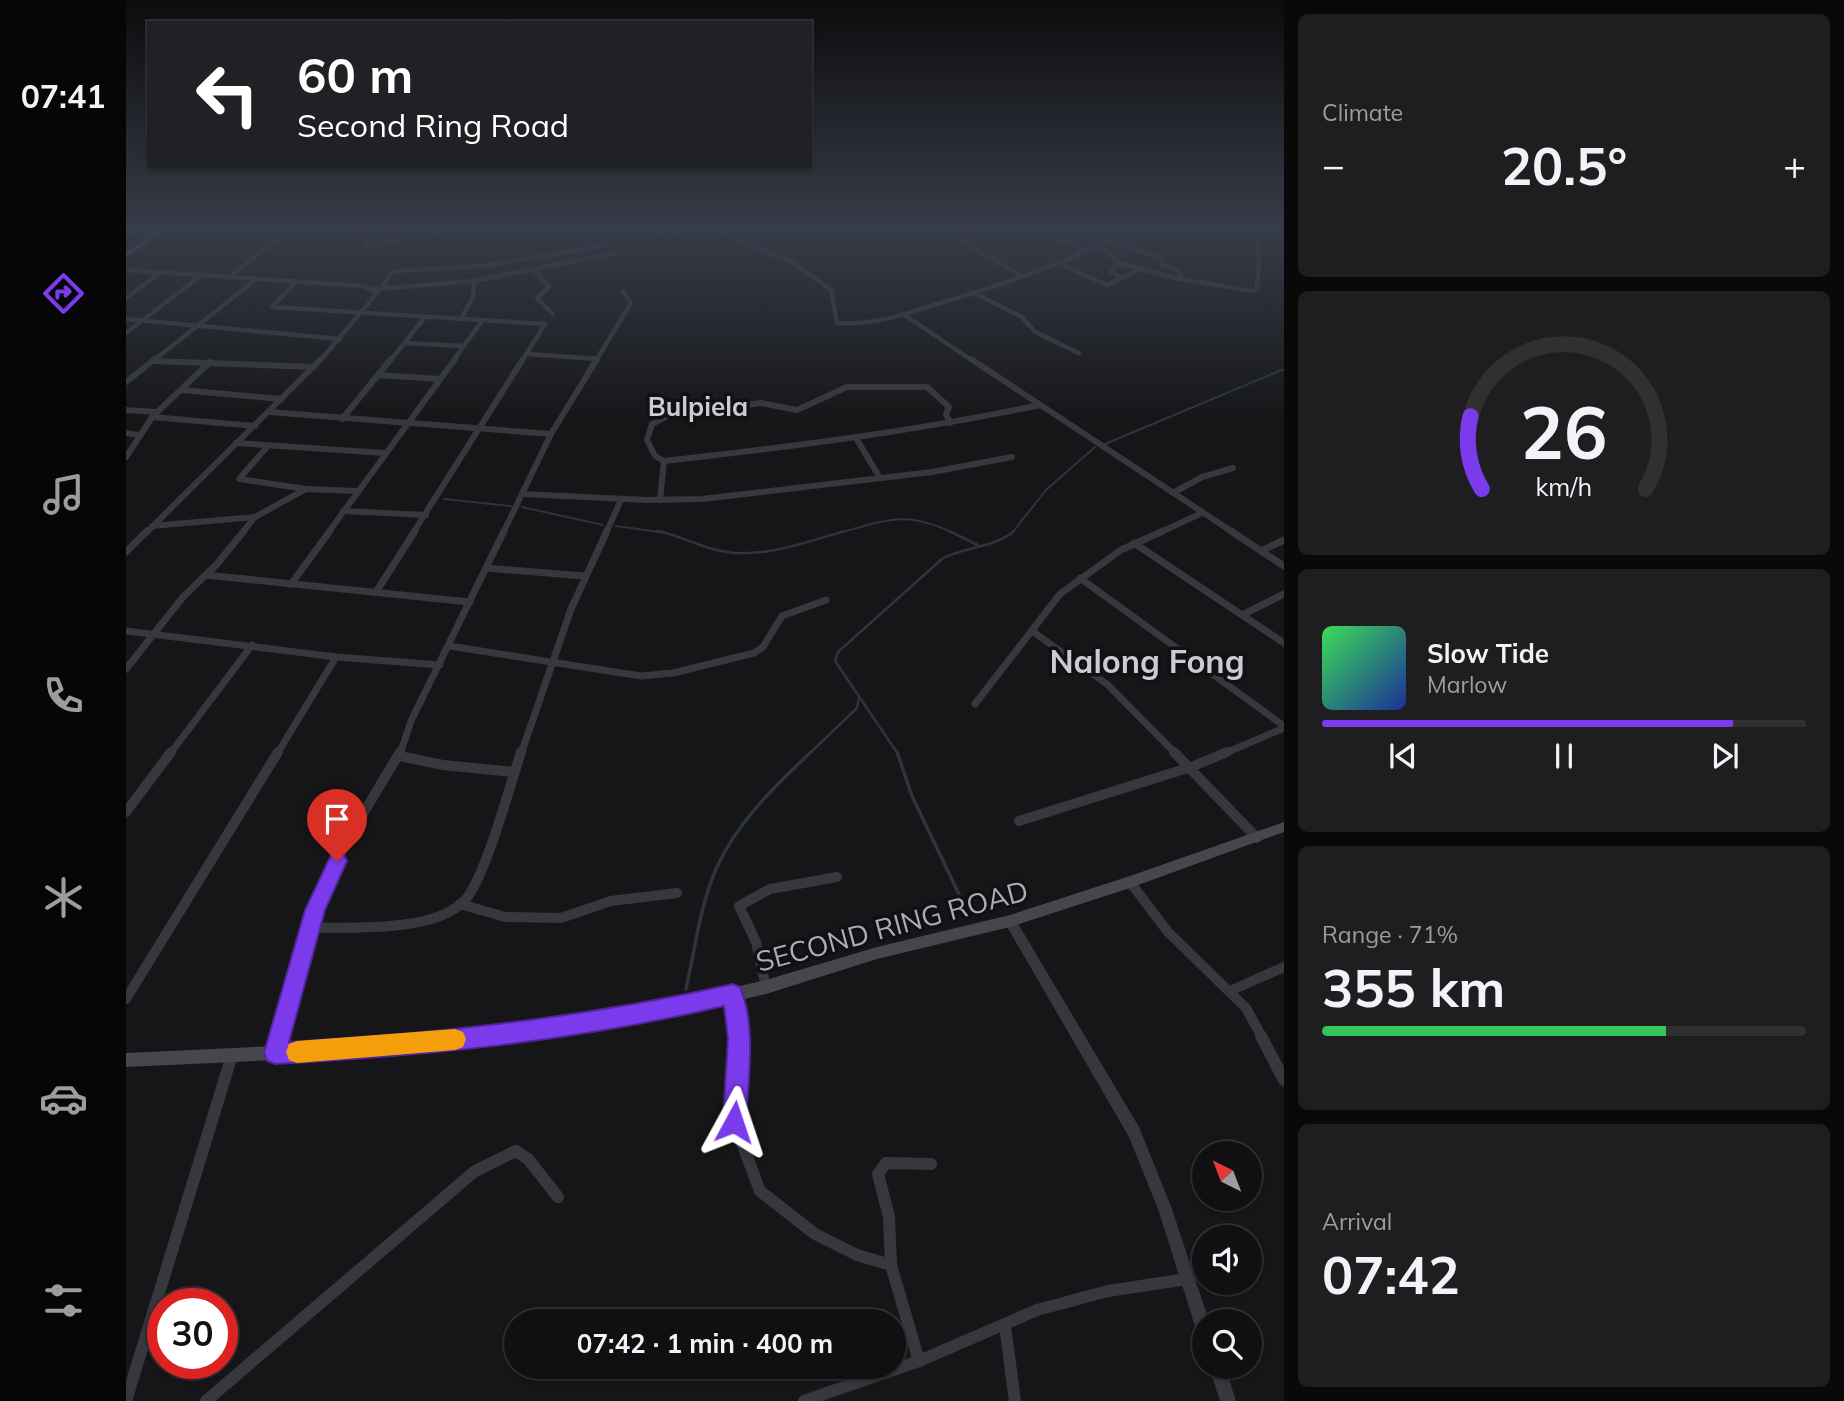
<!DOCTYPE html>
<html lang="en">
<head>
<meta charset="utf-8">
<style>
	:root { --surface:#101012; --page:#1e1e20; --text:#f1f3f6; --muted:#9c9d9f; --line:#303032; --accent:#7c3aed }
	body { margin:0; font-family:Mulish,sans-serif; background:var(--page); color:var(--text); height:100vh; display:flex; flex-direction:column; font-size:26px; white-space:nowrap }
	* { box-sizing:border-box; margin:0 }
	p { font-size:23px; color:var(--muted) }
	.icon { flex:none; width:38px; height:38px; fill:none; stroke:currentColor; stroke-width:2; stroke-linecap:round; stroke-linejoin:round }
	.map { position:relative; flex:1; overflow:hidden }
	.sheet { display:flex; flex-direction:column; gap:14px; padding:14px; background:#09090a; width:560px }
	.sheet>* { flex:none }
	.top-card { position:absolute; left:21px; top:21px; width:665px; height:147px; border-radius:0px; box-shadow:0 2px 5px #0004,0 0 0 2px var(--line); background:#202124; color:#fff; overflow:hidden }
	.needle { width:46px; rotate:318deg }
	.buttons { position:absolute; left:1066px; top:1141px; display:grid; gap:14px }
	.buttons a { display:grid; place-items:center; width:70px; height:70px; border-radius:50%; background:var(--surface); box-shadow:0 2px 5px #0004,0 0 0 2px var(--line); font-size:35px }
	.speed { position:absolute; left:21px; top:1288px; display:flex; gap:14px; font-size:35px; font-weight:700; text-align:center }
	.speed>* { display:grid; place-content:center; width:91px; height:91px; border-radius:50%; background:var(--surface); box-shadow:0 2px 5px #0004,0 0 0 2px var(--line); line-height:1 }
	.speed .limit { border:10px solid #d22; background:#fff; color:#111 }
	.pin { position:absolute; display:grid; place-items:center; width:60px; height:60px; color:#fff; margin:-72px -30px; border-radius:50% 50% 50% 0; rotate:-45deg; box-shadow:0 0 7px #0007 }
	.pin .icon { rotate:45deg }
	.me { position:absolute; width:77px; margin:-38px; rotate:5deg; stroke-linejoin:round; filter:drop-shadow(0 0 5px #0008) }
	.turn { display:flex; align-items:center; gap:24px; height:147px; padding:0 35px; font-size:32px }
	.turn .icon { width:91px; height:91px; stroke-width:2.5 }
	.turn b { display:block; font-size:49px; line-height:60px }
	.big { font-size:52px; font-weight:700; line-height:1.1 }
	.sheet .card { flex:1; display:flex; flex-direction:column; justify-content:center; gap:10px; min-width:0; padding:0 24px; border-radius:10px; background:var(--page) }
	.sheet .dial { align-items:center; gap:0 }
	.dial svg { height:182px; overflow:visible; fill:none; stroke:var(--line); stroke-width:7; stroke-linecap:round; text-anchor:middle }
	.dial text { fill:var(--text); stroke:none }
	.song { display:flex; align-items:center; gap:21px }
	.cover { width:84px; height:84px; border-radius:10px; background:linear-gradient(135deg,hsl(130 70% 55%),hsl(230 70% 35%)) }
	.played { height:7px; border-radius:4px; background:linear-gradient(90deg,var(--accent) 85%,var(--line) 85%) }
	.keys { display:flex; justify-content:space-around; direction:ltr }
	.heat { display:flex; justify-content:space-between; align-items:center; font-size:38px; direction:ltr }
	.charge { height:10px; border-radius:5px; background:linear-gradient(90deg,#34c759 71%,var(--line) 0) }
	.trip { position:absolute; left:378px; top:1309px; width:402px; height:70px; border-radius:35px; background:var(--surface); box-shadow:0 2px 5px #0004,0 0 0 2px var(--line); font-weight:700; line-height:70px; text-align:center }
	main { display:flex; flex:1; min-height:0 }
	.menu { display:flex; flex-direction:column; width:126px; justify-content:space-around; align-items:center; background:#060607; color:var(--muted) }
	.menu .icon { width:49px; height:49px }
	.menu .selected { color:var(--accent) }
	.menu b { font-size:32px; color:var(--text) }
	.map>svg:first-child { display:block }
</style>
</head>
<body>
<main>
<nav class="menu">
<b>07:41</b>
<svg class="icon selected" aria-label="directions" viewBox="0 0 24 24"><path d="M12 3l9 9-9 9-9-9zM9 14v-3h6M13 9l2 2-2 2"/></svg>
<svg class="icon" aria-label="music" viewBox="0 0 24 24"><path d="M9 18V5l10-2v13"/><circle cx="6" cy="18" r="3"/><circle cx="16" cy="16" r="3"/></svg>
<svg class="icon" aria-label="phone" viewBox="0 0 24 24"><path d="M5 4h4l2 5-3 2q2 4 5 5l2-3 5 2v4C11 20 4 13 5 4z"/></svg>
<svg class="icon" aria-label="climate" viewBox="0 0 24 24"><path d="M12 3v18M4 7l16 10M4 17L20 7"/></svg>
<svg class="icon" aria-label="car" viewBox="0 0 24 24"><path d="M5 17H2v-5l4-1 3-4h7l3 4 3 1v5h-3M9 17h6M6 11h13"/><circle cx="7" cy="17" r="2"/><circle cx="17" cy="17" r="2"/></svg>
<svg class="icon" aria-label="filters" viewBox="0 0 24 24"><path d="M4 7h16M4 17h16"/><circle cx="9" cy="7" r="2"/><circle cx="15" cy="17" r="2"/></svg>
</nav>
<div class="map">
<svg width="1158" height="1401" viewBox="0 0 1158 1401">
	<rect width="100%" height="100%" fill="#161618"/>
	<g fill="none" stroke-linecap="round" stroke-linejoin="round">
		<g stroke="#2c353c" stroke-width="2">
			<polyline points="979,444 1158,369"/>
			<polyline points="318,499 385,506"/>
			<polyline points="396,507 477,525"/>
			<polyline points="490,526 541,533"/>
			<path d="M713 533C761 520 780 510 827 533"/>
			<polyline points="886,533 920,490 969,447"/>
		</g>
		<g stroke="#2c353c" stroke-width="2.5">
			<path d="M532 531C556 536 577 549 601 552 640 558 682 541 719 531"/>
			<polyline points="823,531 852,545"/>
			<polyline points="683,754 731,708 733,697"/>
			<path d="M772 754 709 661 712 652 817 558C839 547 870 547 888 531"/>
		</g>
		<g stroke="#2c353c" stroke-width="3.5">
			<polyline points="771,752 786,796 841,911"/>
			<path d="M560 989C569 949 574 906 590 869 611 822 649 786 685 752"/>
		</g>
		<g stroke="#37383d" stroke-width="4.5">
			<polyline points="514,226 543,236 580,226"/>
			<path d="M581 226 669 264 705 290 711 323C745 326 779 314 811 304 880 284 949 260 1012 226"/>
			<polyline points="821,226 854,252 896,276"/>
			<polyline points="902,226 962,251"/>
			<polyline points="1025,226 1069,234"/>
			<polyline points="332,228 360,226"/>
			<polyline points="0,234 20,236"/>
			<polyline points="249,236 238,246 335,229"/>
			<polyline points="982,241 1036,258 1036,265 1051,270 1058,280"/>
			<path d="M973 245 993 263 1049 278 1125 291 1131 289C1132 266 1137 247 1124 226"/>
			<polyline points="932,263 981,285 1014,269"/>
			<polyline points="993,263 985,272 994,277"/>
			<polyline points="407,269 423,287 411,298 427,314"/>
			<polyline points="0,270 237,286 252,292 194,361"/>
			<polyline points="102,278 168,226"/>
			<polyline points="170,282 146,307 419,324 396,361"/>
			<polyline points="256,288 265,273 271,271 357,266 482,245"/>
			<polyline points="250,289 348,281 489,253"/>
			<polyline points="846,292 896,317 909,332 953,353"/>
			<polyline points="0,298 34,273"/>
			<polyline points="777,314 847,361"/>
			<polyline points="0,319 214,339"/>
			<polyline points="335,319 347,297 348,281"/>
			<polyline points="0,333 74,276"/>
			<polyline points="278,343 337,346"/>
			<polyline points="402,354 471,359 505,303 497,292"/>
			<polyline points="27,361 128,281"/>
			<polyline points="264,361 299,317"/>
			<polyline points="327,361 356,321"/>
		</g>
		<g stroke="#37383d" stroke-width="6">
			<polyline points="468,359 471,359"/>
			<polyline points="845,359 1108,533"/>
			<polyline points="28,361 188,367"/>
			<polyline points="252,375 313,379"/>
			<polyline points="0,382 29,359"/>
			<polyline points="56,390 156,399"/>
			<polyline points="0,410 30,412"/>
			<polyline points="143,412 425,434"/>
			<polyline points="26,417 129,426"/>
			<polyline points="216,419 265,359"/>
			<path d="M824 423 820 414 823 407 801 387H721L671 410 635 403 543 415 526 424 521 440 529 456 538 461C664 447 790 431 914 405"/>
			<polyline points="0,433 13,435"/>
			<polyline points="730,438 754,478"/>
			<polyline points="110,443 258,453"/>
			<polyline points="141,447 113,479 180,489"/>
			<polyline points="0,457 27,416 84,362"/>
			<polyline points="1047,493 1076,477 1107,468"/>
			<polyline points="396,494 521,500 576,499 806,472 886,457"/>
			<polyline points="534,500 538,461"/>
			<polyline points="217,511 300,515"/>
			<polyline points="26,526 129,517"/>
			<polyline points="20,533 195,359"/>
			<polyline points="116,533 129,517 180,489 231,491"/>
			<polyline points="202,533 329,359"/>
			<polyline points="287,533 397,359"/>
			<polyline points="377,533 425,434 471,359"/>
			<polyline points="480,533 495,500"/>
			<polyline points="1033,533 1076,513"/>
		</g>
		<g stroke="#37383d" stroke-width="7">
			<polyline points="1105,531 1158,566"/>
			<polyline points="1008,543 1158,643"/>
			<polyline points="1135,551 1158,540"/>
			<polyline points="0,552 21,531"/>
			<polyline points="360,568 458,576"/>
			<polyline points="80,575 344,602"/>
			<polyline points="954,578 1158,726"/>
			<polyline points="165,584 204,531"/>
			<polyline points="250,592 289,531"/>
			<polyline points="1116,615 1158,594"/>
			<polyline points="0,631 210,657 314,665"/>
			<polyline points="906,631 982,685 1050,754"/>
			<polyline points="323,646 515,676 547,673 628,653 637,647 656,616 700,600"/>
			<polyline points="0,669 57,597 91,564 118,531"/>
			<polyline points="849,704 934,594 995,550 1037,531"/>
			<polyline points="44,754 126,645"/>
			<polyline points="151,754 210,657"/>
			<polyline points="274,754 285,721 378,531"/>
			<polyline points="395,754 445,609 481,531"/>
			<polyline points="1097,754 1158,728"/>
		</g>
		<g stroke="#37383d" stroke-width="10">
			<polyline points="1048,752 1131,838"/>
			<polyline points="273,756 317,765 388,772"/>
			<polyline points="0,812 45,752"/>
			<polyline points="893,821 1065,767 1101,752"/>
			<polyline points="1004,882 1042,932 1120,1008 1136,1037"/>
			<polyline points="334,904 379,917 435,918 485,901 551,893"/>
			<path d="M184 928C226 927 311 933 340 899 360 875 384 785 395 752"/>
			<polyline points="640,987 630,942 613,906 644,889 711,877"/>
			<polyline points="1104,991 1158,967"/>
			<polyline points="607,994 613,1037"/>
			<polyline points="0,999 152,752"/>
			<polyline points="153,1037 189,910 219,844 274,752"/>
		</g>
		<g stroke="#37383d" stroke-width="12">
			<polyline points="613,1036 608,1122 634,1191 689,1234 731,1255 765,1265 793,1361"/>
			<polyline points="1135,1036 1158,1080"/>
			<polyline points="149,1053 154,1036"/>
			<polyline points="765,1265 763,1217 752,1174 760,1163 805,1164"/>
			<polyline points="879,1326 889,1401"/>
			<polyline points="0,1401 106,1055"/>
			<polyline points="80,1401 349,1171 390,1151 402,1159 432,1197"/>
			<polyline points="678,1401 793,1361 911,1310 982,1291 1061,1279"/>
		</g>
		<g fill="#37383d" fill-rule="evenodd">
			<polygon points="884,915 888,917 1013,1127 1046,1209 1083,1321 1078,1321 1078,1337 1072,1335 1070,1329 1032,1209 1003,1137 880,925 878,921 880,917"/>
			<polygon points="1083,1367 1099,1367 1110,1401 1094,1401"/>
		</g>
		<polygon fill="#45474d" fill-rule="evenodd" points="1158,822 1158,832 1004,888 884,927 751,959 640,994 525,1020 423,1036 255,1055 0,1067 0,1053 255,1041 423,1022 525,1006 640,980 751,947 884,915 1004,876"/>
		<polygon fill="#5b5e65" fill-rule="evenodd" points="39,226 46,226 0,257 0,252"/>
	</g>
	<linearGradient id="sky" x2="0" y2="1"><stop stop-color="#0c0c0d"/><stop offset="0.54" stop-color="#363c48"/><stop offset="1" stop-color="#363c48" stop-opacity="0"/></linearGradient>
	<rect width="1158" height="422" fill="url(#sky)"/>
	<path fill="#7c3aed" stroke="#51269a" stroke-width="2" d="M211 853 218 855 221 861 199 910 163 1042C312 1034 461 1017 607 984L614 987C631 1027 622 1079 620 1122L617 1130 608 1133 600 1130 597 1122 602 1038 598 1006C450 1041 300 1056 149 1064L141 1061 138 1053 179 910 205 855Z"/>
	<polygon fill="#f59e0b" points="329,1029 337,1032 340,1039 337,1047 329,1050 171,1063 163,1060 160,1052 163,1044 171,1041"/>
	<g text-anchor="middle" stroke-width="7" stroke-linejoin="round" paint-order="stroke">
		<g font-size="26" font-weight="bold" fill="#c9ccd4" stroke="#111113">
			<text x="572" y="416">Bulpiela</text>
		</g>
		<g font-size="28" fill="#a8adb8" stroke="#111113">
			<text transform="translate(766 926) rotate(-15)" y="10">SECOND RING ROAD</text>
		</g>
		<g font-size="32" font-weight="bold" fill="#c9ccd4" stroke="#111113">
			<text x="1021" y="673">Nalong Fong</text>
		</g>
	</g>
</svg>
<div class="buttons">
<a><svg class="needle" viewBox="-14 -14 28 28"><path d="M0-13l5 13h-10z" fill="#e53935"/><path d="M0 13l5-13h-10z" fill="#9c9d9f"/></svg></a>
<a><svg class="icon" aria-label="sound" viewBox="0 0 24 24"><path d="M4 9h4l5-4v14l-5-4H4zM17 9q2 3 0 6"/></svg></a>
<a><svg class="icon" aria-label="search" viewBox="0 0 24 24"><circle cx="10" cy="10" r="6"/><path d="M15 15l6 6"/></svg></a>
</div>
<div class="speed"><div class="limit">30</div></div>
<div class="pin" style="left:211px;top:861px;background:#d93025"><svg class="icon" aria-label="arrive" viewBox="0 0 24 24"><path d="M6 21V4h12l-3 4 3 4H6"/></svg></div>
<svg class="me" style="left:608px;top:1122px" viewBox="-20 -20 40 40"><path d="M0-17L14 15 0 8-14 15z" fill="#7c3aed" stroke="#fff" stroke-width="4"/></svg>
<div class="trip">07:42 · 1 min · 400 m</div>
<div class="top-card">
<div class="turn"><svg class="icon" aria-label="left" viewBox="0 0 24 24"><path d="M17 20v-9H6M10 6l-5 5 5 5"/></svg><div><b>60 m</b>Second Ring Road</div></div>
</div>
</div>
<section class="sheet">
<div class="card"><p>Climate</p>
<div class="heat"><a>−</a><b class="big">20.5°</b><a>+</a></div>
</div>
<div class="card dial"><svg viewBox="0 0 100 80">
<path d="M14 69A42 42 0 1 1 86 69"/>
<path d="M14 69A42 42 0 0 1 9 37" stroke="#7c3aed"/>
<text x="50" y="56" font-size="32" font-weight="700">26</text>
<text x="50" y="72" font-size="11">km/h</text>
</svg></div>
<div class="card">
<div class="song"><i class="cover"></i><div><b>Slow Tide</b><p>Marlow</p></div></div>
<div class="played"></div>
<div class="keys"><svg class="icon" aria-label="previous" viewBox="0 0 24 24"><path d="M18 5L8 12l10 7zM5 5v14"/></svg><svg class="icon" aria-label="pause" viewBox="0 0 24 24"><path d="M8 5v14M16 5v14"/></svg><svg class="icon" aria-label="next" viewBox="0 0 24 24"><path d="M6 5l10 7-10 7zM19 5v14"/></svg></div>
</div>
<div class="card"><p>Range · 71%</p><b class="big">355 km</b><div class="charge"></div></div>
<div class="card"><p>Arrival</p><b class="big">07:42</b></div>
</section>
</main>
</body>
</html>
